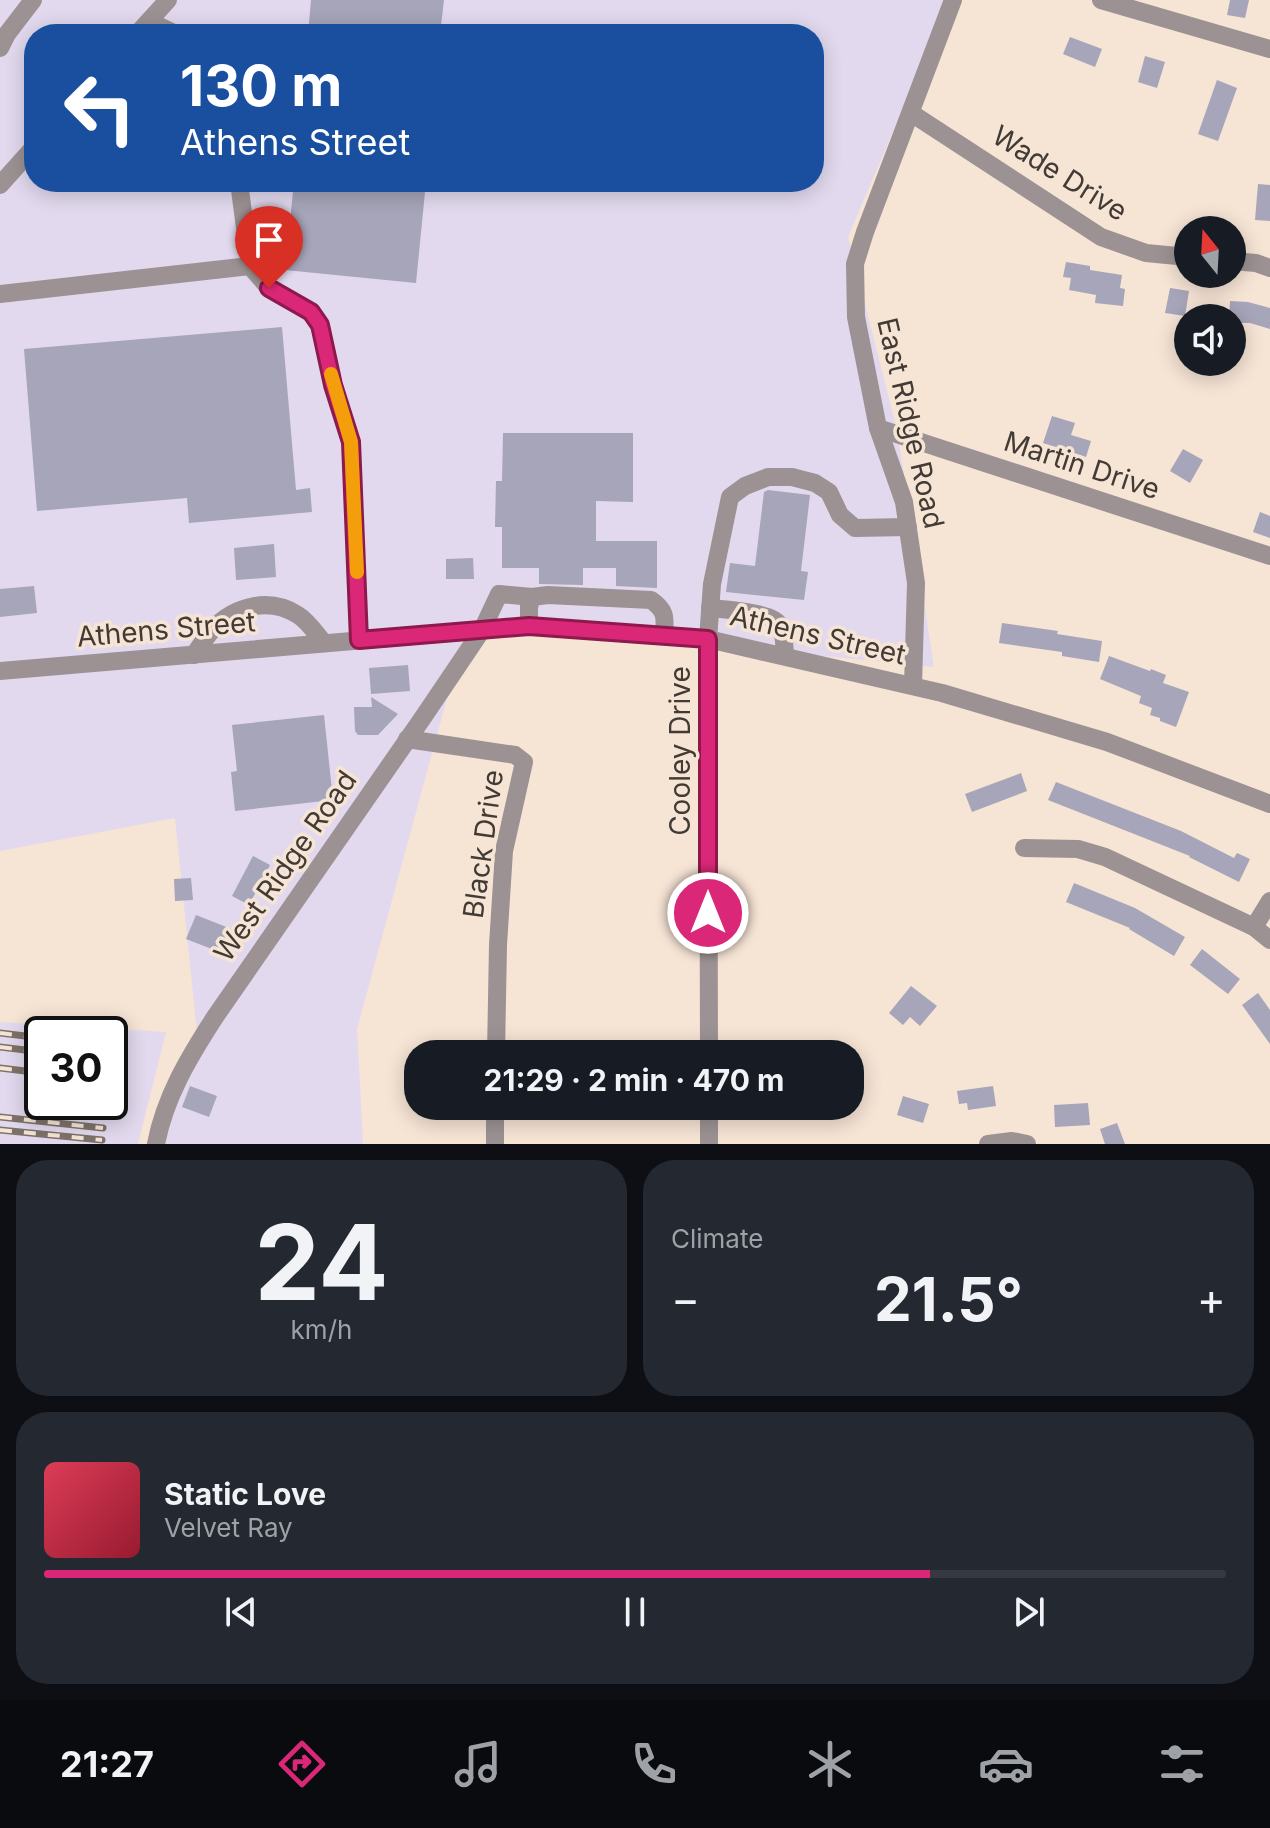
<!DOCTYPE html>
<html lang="en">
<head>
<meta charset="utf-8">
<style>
	:root { --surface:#171b24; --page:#242831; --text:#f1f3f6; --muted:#9ea1a6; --line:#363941; --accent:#db2777 }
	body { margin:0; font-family:Inter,sans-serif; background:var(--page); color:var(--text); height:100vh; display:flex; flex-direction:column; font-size:30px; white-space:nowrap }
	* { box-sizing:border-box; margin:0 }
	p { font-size:26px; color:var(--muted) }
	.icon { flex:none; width:44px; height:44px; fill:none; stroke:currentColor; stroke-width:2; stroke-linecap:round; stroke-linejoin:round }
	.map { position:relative; height:1144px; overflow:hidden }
	.sheet { display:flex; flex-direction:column; gap:16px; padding:16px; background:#0d0f14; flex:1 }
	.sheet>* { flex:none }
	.hud { position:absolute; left:24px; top:24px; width:800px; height:168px; border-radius:32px; box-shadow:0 4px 20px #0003; background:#1a4fa0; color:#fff; overflow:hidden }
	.needle { width:52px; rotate:342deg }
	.controls { position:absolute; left:1174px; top:216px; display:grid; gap:16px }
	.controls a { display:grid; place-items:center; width:72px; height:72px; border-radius:50%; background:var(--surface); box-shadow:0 4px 20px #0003; font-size:40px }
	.speed { position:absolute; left:24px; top:1016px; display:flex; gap:16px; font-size:40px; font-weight:700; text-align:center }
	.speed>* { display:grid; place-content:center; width:104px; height:104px; border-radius:50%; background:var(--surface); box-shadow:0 4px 20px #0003; line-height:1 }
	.speed .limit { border:4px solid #111; border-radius:12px; background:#fff; color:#111 }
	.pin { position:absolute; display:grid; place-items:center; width:68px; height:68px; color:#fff; margin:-82px -34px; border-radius:50% 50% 50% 0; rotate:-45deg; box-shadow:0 0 8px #0007 }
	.pin .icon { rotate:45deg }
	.me { position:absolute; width:88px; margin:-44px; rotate:0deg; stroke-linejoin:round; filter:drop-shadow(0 0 6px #0008) }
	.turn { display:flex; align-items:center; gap:28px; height:168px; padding:0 24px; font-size:36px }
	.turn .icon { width:104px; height:104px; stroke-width:2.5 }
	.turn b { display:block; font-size:56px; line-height:68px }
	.big { font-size:60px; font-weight:700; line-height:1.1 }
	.sheet .tile { flex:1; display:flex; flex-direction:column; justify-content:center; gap:12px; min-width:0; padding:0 28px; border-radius:32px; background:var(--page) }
	.sheet .dial { align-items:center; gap:0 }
	.dial b { font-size:104px; line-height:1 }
	.song { display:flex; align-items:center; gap:24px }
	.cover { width:96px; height:96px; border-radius:12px; background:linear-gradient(135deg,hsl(350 70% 55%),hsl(350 70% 35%)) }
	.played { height:8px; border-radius:4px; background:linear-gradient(90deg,var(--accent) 75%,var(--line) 75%) }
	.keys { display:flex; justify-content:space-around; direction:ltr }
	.heat { display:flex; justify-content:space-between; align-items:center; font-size:44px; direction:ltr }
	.sheet .tiles { flex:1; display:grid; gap:16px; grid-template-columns:1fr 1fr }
	.tile:last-child { grid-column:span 2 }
	.trip { position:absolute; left:404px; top:1040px; width:460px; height:80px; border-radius:32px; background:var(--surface); box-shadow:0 4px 20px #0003; font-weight:700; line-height:80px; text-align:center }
	.tab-bar { display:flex; height:128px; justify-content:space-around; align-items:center; background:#090b0e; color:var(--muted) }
	.tab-bar .icon { width:56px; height:56px }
	.tab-bar .active { color:var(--accent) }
	.tab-bar b { font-size:36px; color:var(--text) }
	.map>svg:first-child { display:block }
</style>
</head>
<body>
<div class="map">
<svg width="1270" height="1144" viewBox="0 0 1270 1144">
	<rect width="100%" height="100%" fill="#f6e4d5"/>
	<g fill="#e2d9ee" fill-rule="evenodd">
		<path d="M0 0H949L848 237 897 430 934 667 468 621 357 1029 363 1144H159L198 1042 175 818 0 851ZM34 34H814V182H34Z"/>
		<path d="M0 1022 166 1032 138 1144H0ZM42 1034H110V1102H42Z"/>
	</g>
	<g fill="#a6a5b9">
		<polygon points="311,0 444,0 440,34 308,34"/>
		<polygon points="1230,0 1249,0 1245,18 1227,15"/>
		<polygon points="1070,37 1102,49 1095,67 1063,54"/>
		<polygon points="1145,56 1165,62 1157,88 1138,82"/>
		<polygon points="1217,80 1237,88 1218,141 1198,134"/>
		<polygon points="294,182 426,182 416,283 285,270"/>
		<polygon points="1258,184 1270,185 1270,221 1255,220"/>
		<polygon points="1066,262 1090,266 1090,270 1122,275 1120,288 1125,289 1123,306 1095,303 1096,295 1069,290 1071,278 1063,277"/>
		<polygon points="1170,288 1189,291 1185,316 1165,313"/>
		<polygon points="1230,301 1248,302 1270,308 1270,329 1250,323 1232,323 1232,318 1229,318"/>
		<polygon points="282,327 296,490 310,488 312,512 189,523 187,498 37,511 24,349"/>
		<polygon points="1052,416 1075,423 1071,435 1091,441 1086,457 1043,443"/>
		<polygon points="503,433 633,433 633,502 596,501 596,541 657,541 657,588 616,586 616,568 583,568 583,585 539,584 539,568 502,568 502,527 495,527 496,481 502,481"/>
		<polygon points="1183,449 1203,460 1190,483 1170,471"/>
		<polygon points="768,490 810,495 801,571 808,572 804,600 726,592 730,563 755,566 764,492"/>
		<polygon points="1260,512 1270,516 1270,538 1253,532"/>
		<polygon points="274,544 276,577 236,580 234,548"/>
		<polygon points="473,558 474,579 446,579 446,559"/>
		<polygon points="34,586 37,613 0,617 0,589"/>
		<polygon points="1002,623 1058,631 1057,634 1102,641 1099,662 1062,656 1062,652 999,643"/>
		<polygon points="1109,656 1150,671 1151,669 1166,675 1163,683 1189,692 1176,727 1160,721 1160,718 1150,715 1152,708 1139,703 1141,696 1100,679"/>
		<polygon points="408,665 410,691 371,694 369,668"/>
		<polygon points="371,697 398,714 378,735 358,735 355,731 354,707 372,707"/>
		<polygon points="324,715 333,800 235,811 231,772 237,771 232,725"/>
		<polygon points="1021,773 1027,791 972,812 965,794"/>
		<polygon points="1056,782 1181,831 1234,858 1237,853 1250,859 1239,882 1189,857 1190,856 1048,800"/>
		<polygon points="253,856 270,865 249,905 232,896"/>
		<polygon points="191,878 193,900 175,901 174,879"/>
		<polygon points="1074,883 1135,908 1185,937 1174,956 1129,929 1130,928 1066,902"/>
		<polygon points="196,915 239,932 230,956 186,939"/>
		<polygon points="1202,949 1240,979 1228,994 1190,965"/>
		<polygon points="911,986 937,1006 920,1026 910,1017 903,1025 889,1013"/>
		<polygon points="1258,993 1270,1010 1270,1044 1242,1005"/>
		<polygon points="190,1086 217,1096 209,1117 182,1107"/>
		<polygon points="993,1086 996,1106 968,1110 967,1103 959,1104 957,1091"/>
		<polygon points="903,1096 929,1104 923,1123 897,1115"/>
		<polygon points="1088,1103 1090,1125 1055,1127 1054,1105"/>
		<polygon points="1117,1123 1125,1144 1105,1144 1100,1129"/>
	</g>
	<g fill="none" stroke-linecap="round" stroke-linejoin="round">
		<g stroke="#9c9293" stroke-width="18">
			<polyline points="1101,0 1270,49"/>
			<polyline points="149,21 176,34"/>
			<polyline points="137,34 168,0"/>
			<polyline points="0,48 7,34 33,0"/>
			<polyline points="911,113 1101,237 1146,253 1188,257"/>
			<polyline points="239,182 250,266 269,288 311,312 320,325 333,385 351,442 359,640"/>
			<polyline points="0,185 34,147"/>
			<polyline points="1232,261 1256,263 1270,268"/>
			<polyline points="0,294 250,266"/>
			<polyline points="878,428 1270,556"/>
			<path d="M710 608C726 610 771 612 779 624 785 632 784 646 785 656"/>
			<path d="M529 626V607L532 597 548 595 651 600C667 611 665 618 664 636"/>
			<path d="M194 655C200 646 206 637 213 629 235 605 270 597 298 615 309 622 316 634 324 643"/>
			<polyline points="0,671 529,626 708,639 942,693 1107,742 1270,804"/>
			<polyline points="913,685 916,583 904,502 878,428 856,317 855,264 865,232 953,0"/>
			<polyline points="407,739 515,755 524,762 504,851 498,945 496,1054"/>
			<polyline points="1024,848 1078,849 1105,857 1254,927 1270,940"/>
			<polyline points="1254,927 1270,901"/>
			<polyline points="709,1054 708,639 712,584 730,497 745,486 768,477 792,477 815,483 829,492 840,515 855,528 908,527"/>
			<polyline points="709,1106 709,1144"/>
			<path d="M156 1144C165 1097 189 1057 215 1017L424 716 482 630 499 594 532 597"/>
			<polyline points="495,1144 495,1106"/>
			<polyline points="988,1144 1012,1141 1027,1144"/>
		</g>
		<g stroke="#7d7269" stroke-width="7">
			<g id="rail">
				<polyline points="0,1033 42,1038"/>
				<polyline points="0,1047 42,1052"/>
				<polyline points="0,1068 42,1073"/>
				<polyline points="0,1117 103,1128"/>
				<polyline points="0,1130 102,1140"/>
			</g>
		</g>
		<use href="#rail" stroke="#f6e4d5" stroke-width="4" stroke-dasharray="12" stroke-linecap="butt"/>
	</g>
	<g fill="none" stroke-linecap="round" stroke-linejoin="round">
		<g stroke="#8e194d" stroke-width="20">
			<polyline id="route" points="269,288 311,312 320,325 333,385 351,442 359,640 529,626 708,639 708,913"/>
		</g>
		<use href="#route" stroke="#db2777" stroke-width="14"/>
		<polyline stroke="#f59e0b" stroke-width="14" points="331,374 351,442 357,572"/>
	</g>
	<g text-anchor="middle" stroke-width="7" stroke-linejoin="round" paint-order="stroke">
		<g font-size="28" fill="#423b35" stroke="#f6e4d5">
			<text transform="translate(1060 173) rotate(32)" y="10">Wade Drive</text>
			<text transform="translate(911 423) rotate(77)" y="10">East Ridge Road</text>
			<text transform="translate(1082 465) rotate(18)" y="10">Martin Drive</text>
			<text transform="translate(166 629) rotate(-5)" y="10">Athens Street</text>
			<text transform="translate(818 635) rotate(13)" y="10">Athens Street</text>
			<text transform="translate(680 751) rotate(-90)" y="10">Cooley Drive</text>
			<text transform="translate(483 844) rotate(-82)" y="10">Black Drive</text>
			<text transform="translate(285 866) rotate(-55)" y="10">West Ridge Road</text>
		</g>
	</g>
</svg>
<div class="controls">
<a><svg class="needle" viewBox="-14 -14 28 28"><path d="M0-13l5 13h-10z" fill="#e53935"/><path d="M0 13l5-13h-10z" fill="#9ea1a6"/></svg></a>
<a><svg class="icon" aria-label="sound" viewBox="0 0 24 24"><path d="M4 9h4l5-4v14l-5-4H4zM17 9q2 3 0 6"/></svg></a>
</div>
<div class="speed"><div class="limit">30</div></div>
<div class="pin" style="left:269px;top:288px;background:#d93025"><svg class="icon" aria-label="arrive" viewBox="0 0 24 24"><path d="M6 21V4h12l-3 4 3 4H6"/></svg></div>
<svg class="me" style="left:708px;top:913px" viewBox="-20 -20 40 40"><circle r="17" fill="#db2777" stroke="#fff" stroke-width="3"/><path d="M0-11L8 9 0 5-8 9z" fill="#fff"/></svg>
<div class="trip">21:29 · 2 min · 470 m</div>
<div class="hud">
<div class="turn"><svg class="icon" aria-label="left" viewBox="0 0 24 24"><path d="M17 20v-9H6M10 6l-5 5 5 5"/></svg><div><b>130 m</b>Athens Street</div></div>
</div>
</div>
<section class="sheet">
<div class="tiles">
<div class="tile dial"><b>24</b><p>km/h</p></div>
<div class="tile"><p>Climate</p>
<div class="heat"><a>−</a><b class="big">21.5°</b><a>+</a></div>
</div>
<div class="tile">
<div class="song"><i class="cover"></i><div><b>Static Love</b><p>Velvet Ray</p></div></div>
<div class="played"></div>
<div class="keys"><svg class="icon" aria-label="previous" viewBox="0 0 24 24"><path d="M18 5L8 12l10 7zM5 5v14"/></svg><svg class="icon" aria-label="pause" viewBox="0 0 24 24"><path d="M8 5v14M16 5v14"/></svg><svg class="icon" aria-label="next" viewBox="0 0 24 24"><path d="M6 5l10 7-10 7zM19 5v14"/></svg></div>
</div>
</div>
</section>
<nav class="tab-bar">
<b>21:27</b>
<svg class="icon active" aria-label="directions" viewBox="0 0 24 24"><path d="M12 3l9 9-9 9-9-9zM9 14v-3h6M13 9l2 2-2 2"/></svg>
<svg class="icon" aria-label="music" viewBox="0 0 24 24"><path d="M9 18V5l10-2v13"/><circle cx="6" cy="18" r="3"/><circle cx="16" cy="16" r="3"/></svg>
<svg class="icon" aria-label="phone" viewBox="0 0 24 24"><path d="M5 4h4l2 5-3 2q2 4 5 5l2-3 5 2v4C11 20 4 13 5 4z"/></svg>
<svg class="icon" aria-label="climate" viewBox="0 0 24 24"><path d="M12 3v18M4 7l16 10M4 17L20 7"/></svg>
<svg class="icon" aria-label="car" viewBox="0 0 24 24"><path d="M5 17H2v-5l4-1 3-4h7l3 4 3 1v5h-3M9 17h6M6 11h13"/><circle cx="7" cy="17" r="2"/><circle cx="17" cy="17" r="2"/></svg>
<svg class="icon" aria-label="filters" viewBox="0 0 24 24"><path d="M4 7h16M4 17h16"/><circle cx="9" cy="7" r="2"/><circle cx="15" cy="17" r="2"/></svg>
</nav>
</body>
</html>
